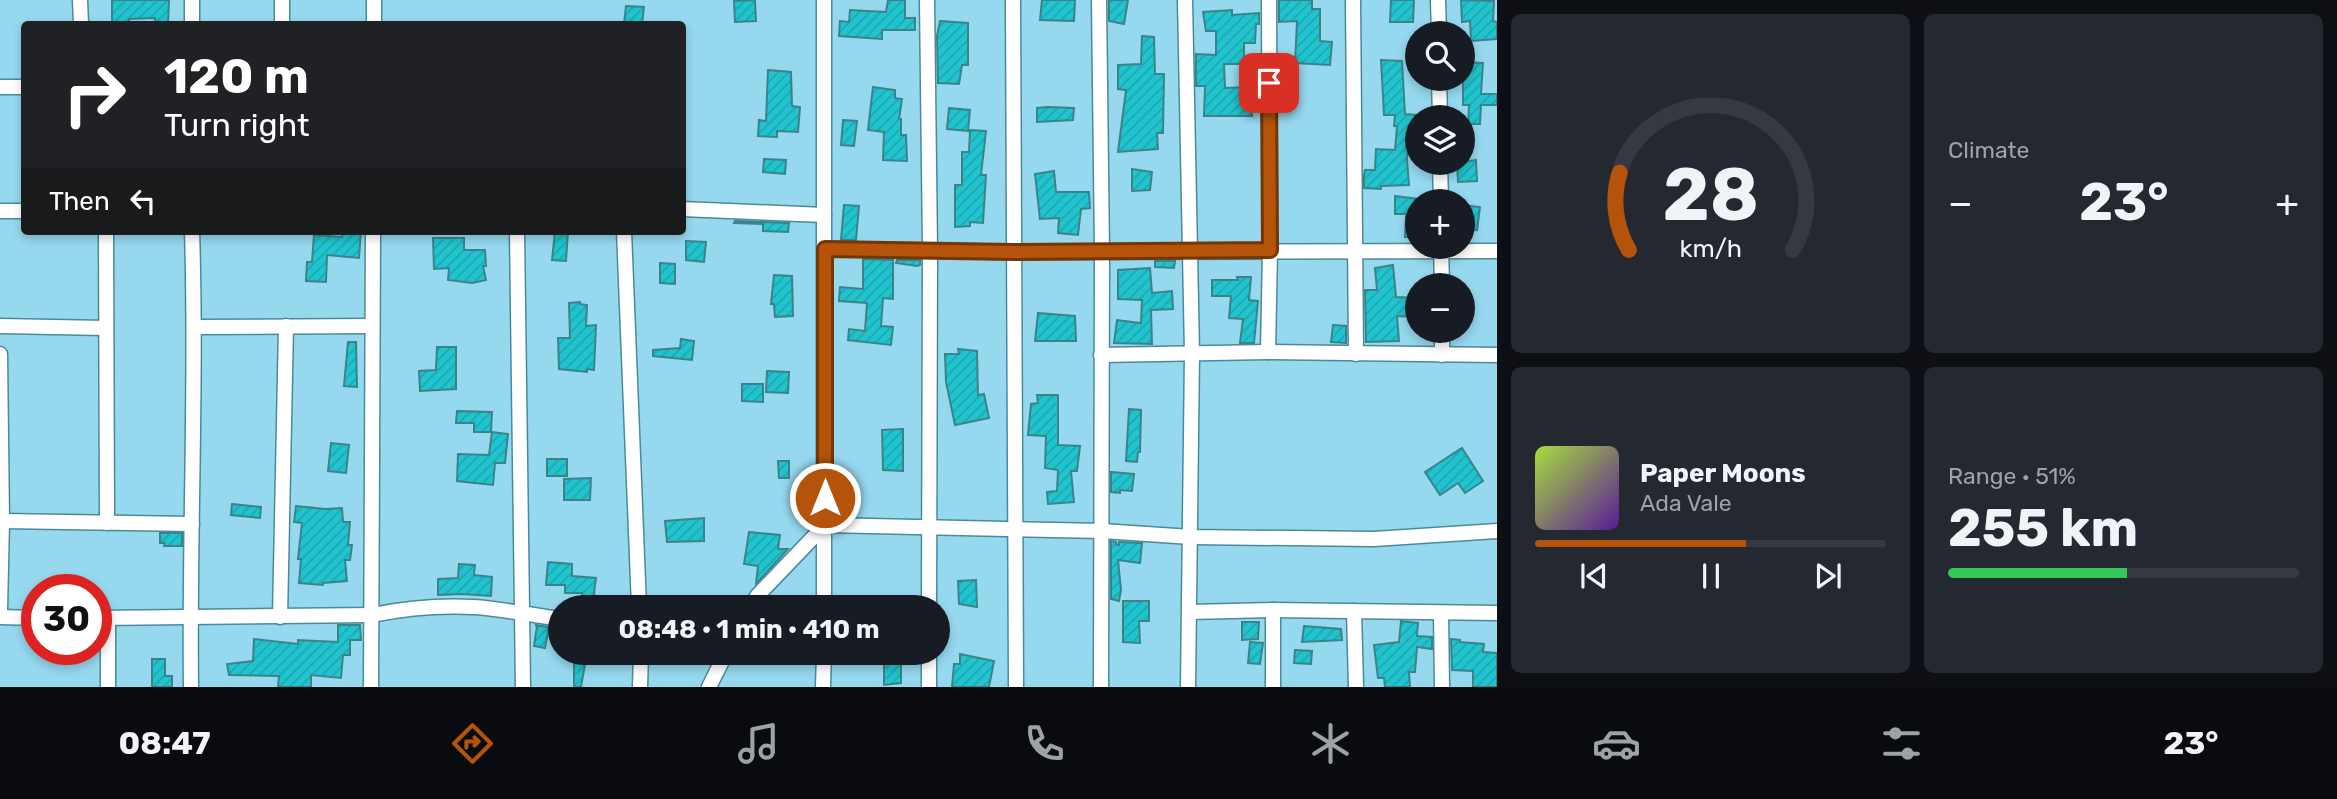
<!DOCTYPE html>
<html lang="en">
<head>
<meta charset="utf-8">
<style>
	:root { --surface:#171b24; --page:#242831; --text:#f1f3f6; --muted:#9ea1a6; --line:#363941; --accent:#b45309 }
	body { margin:0; font-family:Rubik,sans-serif; background:var(--page); color:var(--text); height:100vh; display:flex; flex-direction:column; font-size:26px; white-space:nowrap }
	* { box-sizing:border-box; margin:0 }
	p { font-size:23px; color:var(--muted) }
	.icon { flex:none; width:38px; height:38px; fill:none; stroke:currentColor; stroke-width:2; stroke-linecap:round; stroke-linejoin:round }
	.map { position:relative; flex:1; overflow:hidden }
	.panel { display:flex; flex-direction:column; gap:14px; padding:14px; background:#0d0f14; width:840px }
	.panel>* { flex:none }
	.hud { position:absolute; left:21px; top:21px; width:665px; height:214px; border-radius:7px; box-shadow:0 4px 10px #0003; background:#202124; color:#fff; overflow:hidden }
	.tools { position:absolute; left:1405px; top:21px; display:grid; gap:14px }
	.tools a { display:grid; place-items:center; width:70px; height:70px; border-radius:50%; background:var(--surface); box-shadow:0 4px 10px #0003; font-size:35px }
	.speed { position:absolute; left:21px; top:574px; display:flex; gap:14px; font-size:35px; font-weight:700; text-align:center }
	.speed>* { display:grid; place-content:center; width:91px; height:91px; border-radius:50%; background:var(--surface); box-shadow:0 4px 10px #0003; line-height:1 }
	.speed .limit { border:10px solid #d22; background:#fff; color:#111 }
	.pin { position:absolute; display:grid; place-items:center; width:60px; height:60px; color:#fff; margin:-30px; border-radius:14px; box-shadow:0 4px 10px #0006 }
	.me { position:absolute; width:77px; margin:-38px; rotate:0deg; stroke-linejoin:round; filter:drop-shadow(0 0 5px #0008) }
	.turn { display:flex; align-items:center; gap:24px; height:147px; padding:0 28px; font-size:32px }
	.turn .icon { width:91px; height:91px; stroke-width:2.5 }
	.turn b { display:block; font-size:49px; line-height:60px }
	.then { display:flex; align-items:center; height:66px; padding:0 28px; background:#0003; gap:14px; font-size:26px }
	.big { font-size:52px; font-weight:700; line-height:1.1 }
	.panel .card { flex:1; display:flex; flex-direction:column; justify-content:center; gap:10px; min-width:0; padding:0 24px; border-radius:10px; background:var(--page) }
	.panel .dial { align-items:center; gap:0 }
	.dial svg { height:182px; overflow:visible; fill:none; stroke:var(--line); stroke-width:7; stroke-linecap:round; text-anchor:middle }
	.dial text { fill:var(--text); stroke:none }
	.song { display:flex; align-items:center; gap:21px }
	.cover { width:84px; height:84px; border-radius:10px; background:linear-gradient(135deg,hsl(80 70% 55%),hsl(270 70% 35%)) }
	.played { height:7px; border-radius:4px; background:linear-gradient(90deg,var(--accent) 60%,var(--line) 60%) }
	.keys { display:flex; justify-content:space-around; direction:ltr }
	.heat { display:flex; justify-content:space-between; align-items:center; font-size:38px; direction:ltr }
	.charge { height:10px; border-radius:5px; background:linear-gradient(90deg,#34c759 51%,var(--line) 0) }
	.panel .tiles { flex:1; display:grid; gap:14px; grid-template-columns:repeat(2,1fr) }
	.trip { position:absolute; left:548px; top:595px; width:402px; height:70px; border-radius:35px; background:var(--surface); box-shadow:0 4px 10px #0003; font-weight:700; line-height:70px; text-align:center }
	.dock { display:flex; height:112px; justify-content:space-around; align-items:center; background:#090b0e; color:var(--muted) }
	.dock .icon { width:49px; height:49px }
	.dock .active { color:var(--accent) }
	.dock b { font-size:32px; color:var(--text) }
	main { display:flex; flex:1; min-height:0 }
	.map>svg:first-child { display:block }
</style>
</head>
<body>
<main>
<div class="map">
<svg width="1497" height="687" viewBox="0 0 1497 687">
	<defs>
		<pattern id="building-hatch" width="6" height="6" patternUnits="userSpaceOnUse" patternTransform="scale(1.75)"><rect width="6" height="6" fill="#21c4ce"/><path d="M-1 1l2-2M0 6l6-6M5 7l2-2" fill="none" stroke="#1ca8b0"/></pattern>
	</defs>
	<rect width="100%" height="100%" fill="#96d8ee"/>
	<g fill="url(#building-hatch)" stroke="#3a8489" stroke-width="2">
		<polygon points="112,0 169,0 168,24 155,24 155,18 129,19 129,24 112,24"/>
		<polygon points="755,0 756,21 735,22 734,1"/>
		<polygon points="888,0 905,0 905,18 915,18 915,30 882,30 882,39 839,36 840,21 849,22 850,10 886,12"/>
		<polygon points="1042,0 1075,0 1074,21 1040,20"/>
		<polygon points="1109,0 1128,0 1124,24 1109,21"/>
		<polygon points="1279,0 1312,0 1312,9 1320,9 1320,41 1332,42 1330,65 1295,63 1297,21 1279,22"/>
		<polygon points="1391,0 1414,0 1413,22 1390,22"/>
		<polygon points="1461,0 1494,1 1493,21 1497,22 1497,39 1471,41 1470,21 1462,22"/>
		<polygon points="626,6 644,7 642,24 624,24"/>
		<polygon points="1232,10 1232,15 1259,13 1259,24 1256,24 1255,43 1244,43 1244,64 1224,64 1225,88 1251,87 1252,116 1204,116 1205,86 1196,86 1196,54 1216,55 1216,31 1206,31 1203,12"/>
		<polygon points="940,21 968,23 968,65 962,65 959,84 938,83 937,36"/>
		<polygon points="1142,36 1154,37 1155,74 1164,74 1163,133 1157,133 1158,149 1118,152 1126,90 1118,89 1118,65 1141,64"/>
		<polygon points="1381,60 1402,61 1405,114 1417,115 1416,127 1410,127 1407,159 1409,185 1381,186 1381,189 1364,188 1364,175 1365,170 1375,170 1376,149 1395,150 1397,126 1394,126 1395,115 1384,115"/>
		<polygon points="1463,62 1483,63 1481,94 1497,94 1497,105 1481,105 1480,124 1468,124 1469,105 1463,105"/>
		<polygon points="768,70 791,72 792,106 800,107 798,132 777,131 777,137 758,136 759,120 766,121"/>
		<polygon points="873,87 895,90 895,98 902,99 899,119 901,119 901,135 906,135 907,161 883,160 884,132 868,130"/>
		<polygon points="1048,107 1074,108 1073,120 1037,122 1037,108"/>
		<polygon points="949,108 970,110 968,131 947,129"/>
		<polygon points="843,120 857,121 854,146 841,145"/>
		<polygon points="970,130 986,131 981,175 986,175 983,223 970,222 970,226 955,227 955,185 962,185 962,152 969,152"/>
		<polygon points="764,159 786,160 785,174 763,172"/>
		<polygon points="1476,160 1477,181 1458,182 1457,163"/>
		<polygon points="1132,169 1152,172 1150,190 1132,191"/>
		<polygon points="1054,171 1056,192 1089,192 1090,208 1081,209 1078,235 1058,233 1059,218 1040,219 1035,174"/>
		<polygon points="1395,196 1418,199 1418,237 1405,237 1406,214 1395,214"/>
		<polygon points="844,205 859,206 856,240 841,240"/>
		<polygon points="1463,205 1480,207 1477,230 1463,228"/>
		<polygon points="735,221 789,223 788,232 763,231 763,224 734,223"/>
		<polygon points="343,231 361,231 359,258 327,255 326,282 306,281 307,262 312,262 314,235 342,237"/>
		<polygon points="555,231 568,231 566,261 552,260"/>
		<polygon points="433,238 464,238 464,250 485,250 486,266 483,266 486,280 472,283 448,280 449,268 434,269"/>
		<polygon points="686,241 706,242 704,262 686,260"/>
		<polygon points="863,259 893,260 893,299 883,298 881,326 893,327 891,345 848,340 849,329 865,331 867,303 839,301 840,287 863,289"/>
		<polygon points="897,260 920,260 920,265 917,266 896,263"/>
		<polygon points="1155,261 1175,261 1174,268 1155,267"/>
		<polygon points="660,263 675,264 675,284 660,283"/>
		<polygon points="1393,265 1396,297 1418,298 1418,317 1397,316 1399,341 1366,342 1365,290 1377,290 1375,268"/>
		<polygon points="1150,268 1152,293 1172,291 1173,309 1151,310 1152,344 1114,343 1117,320 1141,323 1142,300 1118,299 1118,270"/>
		<polygon points="774,275 792,276 793,316 775,317 774,304 771,304"/>
		<polygon points="1237,277 1251,277 1249,300 1258,301 1254,343 1240,343 1243,319 1229,318 1231,296 1212,296 1212,280 1238,280"/>
		<polygon points="580,302 580,304 587,305 586,326 596,325 594,370 587,369 587,372 559,369 558,338 570,338 569,303"/>
		<polygon points="1038,313 1075,316 1076,341 1035,341"/>
		<polygon points="1333,325 1346,326 1346,343 1331,342"/>
		<polygon points="681,339 694,341 692,360 653,356 653,350 680,348"/>
		<polygon points="348,342 356,342 357,387 344,386"/>
		<polygon points="437,347 456,347 456,389 420,391 419,371 436,370"/>
		<polygon points="958,349 977,351 978,395 984,394 989,418 955,425 946,382 945,354 959,354"/>
		<polygon points="767,371 789,372 788,393 766,392"/>
		<polygon points="742,384 763,384 763,402 742,401"/>
		<polygon points="1037,395 1058,395 1058,445 1080,446 1077,471 1071,471 1074,502 1048,504 1047,492 1057,491 1058,470 1045,468 1046,436 1028,435 1031,404 1038,403"/>
		<polygon points="1129,409 1141,410 1140,452 1138,452 1137,462 1126,461"/>
		<polygon points="457,411 492,412 491,432 474,432 474,423 456,423"/>
		<polygon points="903,429 903,471 883,470 882,430"/>
		<polygon points="492,432 508,434 505,463 495,463 493,485 457,481 458,454 489,455"/>
		<polygon points="331,443 349,445 346,473 328,471"/>
		<polygon points="1462,448 1483,481 1465,493 1458,483 1440,495 1425,472"/>
		<rect x="547" y="459" width="20" height="17"/>
		<polygon points="778,461 789,461 789,478 779,478"/>
		<polygon points="1111,472 1134,474 1132,491 1120,490 1120,493 1111,492"/>
		<polygon points="591,478 590,500 564,500 564,479"/>
		<polygon points="232,504 261,507 260,518 231,515"/>
		<polygon points="296,506 325,509 342,508 343,522 350,522 348,545 352,545 350,560 345,560 347,581 323,583 323,585 299,583 301,559 298,559 302,523 294,522"/>
		<polygon points="704,518 704,541 667,542 665,521"/>
		<polygon points="749,532 780,535 778,549 788,549 756,584 758,566 744,564"/>
		<polygon points="160,533 182,533 182,546 164,546 165,543 160,543"/>
		<polygon points="1111,541 1116,542 1117,545 1119,545 1119,542 1142,543 1140,563 1118,560 1121,590 1119,601 1111,599"/>
		<polygon points="548,562 572,564 572,576 596,578 594,593 596,606 583,607 582,593 565,593 565,585 546,585"/>
		<polygon points="459,564 475,565 474,575 492,577 491,596 462,594 438,595 438,579 458,578"/>
		<polygon points="976,580 977,607 959,604 958,581"/>
		<polygon points="1123,601 1149,601 1149,621 1139,621 1140,643 1123,642"/>
		<polygon points="1401,621 1418,623 1417,636 1432,637 1432,649 1417,647 1415,672 1409,672 1410,687 1385,687 1384,678 1378,678 1374,645 1399,642"/>
		<polygon points="1242,622 1259,622 1258,639 1242,640"/>
		<polygon points="338,625 360,625 361,640 350,640 350,655 343,655 341,678 311,675 311,687 278,687 279,676 229,675 227,664 253,661 254,639 298,644 298,640 338,642"/>
		<polygon points="535,625 549,627 545,648 534,646 537,626"/>
		<polygon points="1304,626 1341,629 1342,640 1302,642"/>
		<polygon points="1451,639 1460,640 1460,642 1484,644 1483,652 1497,653 1497,687 1473,687 1473,671 1452,670"/>
		<polygon points="1250,642 1263,643 1260,664 1248,663"/>
		<polygon points="1295,650 1312,651 1311,664 1294,663"/>
		<polygon points="574,653 587,653 581,687 574,687"/>
		<polygon points="960,654 994,661 989,687 952,687 954,664 960,664"/>
		<polygon points="152,659 165,659 165,676 172,676 172,687 152,687"/>
		<polygon points="884,664 901,664 901,683 884,685"/>
	</g>
	<g fill="none" stroke-linecap="round" stroke-linejoin="round">
		<g stroke="#498a9e" stroke-width="17">
			<g id="minor">
				<polyline points="80,0 81,24"/>
				<polyline points="927,0 930,250 929,607"/>
				<polyline points="1013,0 1016,687"/>
				<polyline points="1099,0 1102,252 1101,687"/>
				<polyline points="1185,0 1192,353 1188,687"/>
				<polyline points="1353,0 1356,354"/>
				<polyline points="1438,0 1439,33"/>
				<polyline points="192,24 192,0"/>
				<polyline points="282,24 282,0"/>
				<polyline points="374,24 374,0"/>
				<polyline points="1439,79 1440,117"/>
				<polyline points="0,87 24,87"/>
				<polyline points="1440,163 1441,201"/>
				<polyline points="682,209 824,215"/>
				<polyline points="0,211 24,211"/>
				<polyline points="106,231 107,523"/>
				<polyline points="517,231 523,687"/>
				<polyline points="624,231 639,607"/>
				<polyline points="1441,247 1442,285"/>
				<polyline points="825,249 1014,252 1497,251"/>
				<polyline points="0,326 106,328"/>
				<polyline points="195,327 371,326"/>
				<polyline points="1442,331 1442,355"/>
				<polyline points="1268,352 1270,250 1269,0"/>
				<polyline points="0,354 2,521 0,610"/>
				<polyline points="1101,355 1268,352 1497,355"/>
				<polyline points="2,521 192,524"/>
				<polyline points="750,607 758,595 825,525 1102,531 1191,537 1374,539 1497,531"/>
				<polyline points="824,607 824,0"/>
				<polyline points="1273,610 1273,687"/>
				<polyline points="1354,611 1356,687"/>
				<polyline points="1190,612 1273,610 1497,613"/>
				<polyline points="1441,614 1442,687"/>
				<polyline points="0,617 37,618"/>
				<polyline points="280,617 286,326"/>
				<path d="M96 618 372 615C406 608 439 605 474 607 503 609 531 615 560 619"/>
				<polyline points="108,687 108,618"/>
				<path d="M191 687C189 535 197 383 192 231"/>
				<polyline points="371,687 373,231"/>
				<polyline points="640,687 641,653"/>
				<polyline points="709,687 726,653"/>
				<polyline points="823,687 824,653"/>
				<polyline points="929,687 929,653"/>
			</g>
		</g>
		<use href="#minor" stroke="#fff" stroke-width="14"/>
	</g>
	<g fill="none" stroke-linecap="round" stroke-linejoin="round">
		<g stroke="#753606" stroke-width="18">
			<polyline id="route" points="825,498 825,249 1014,252 1270,250 1269,83"/>
		</g>
		<use href="#route" stroke="#b45309" stroke-width="12"/>
	</g>
</svg>
<div class="tools">
<a><svg class="icon" aria-label="search" viewBox="0 0 24 24"><circle cx="10" cy="10" r="6"/><path d="M15 15l6 6"/></svg></a>
<a><svg class="icon" aria-label="layers" viewBox="0 0 24 24"><path d="M12 4l9 5-9 5-9-5zM3 14l9 5 9-5"/></svg></a>
<a>+</a>
<a>−</a>
</div>
<div class="speed"><div class="limit">30</div></div>
<div class="pin" style="left:1269px;top:83px;background:#d93025"><svg class="icon" aria-label="arrive" viewBox="0 0 24 24"><path d="M6 21V4h12l-3 4 3 4H6"/></svg></div>
<svg class="me" style="left:825px;top:498px" viewBox="-20 -20 40 40"><circle r="17" fill="#b45309" stroke="#fff" stroke-width="3"/><path d="M0-11L8 9 0 5-8 9z" fill="#fff"/></svg>
<div class="trip">08:48 · 1 min · 410 m</div>
<div class="hud">
<div class="turn"><svg class="icon" aria-label="right" viewBox="0 0 24 24"><path d="M7 20v-9h11M14 6l5 5-5 5"/></svg><div><b>120 m</b>Turn right</div></div>
<div class="then">Then<svg class="icon" aria-label="left" viewBox="0 0 24 24"><path d="M17 20v-9H6M10 6l-5 5 5 5"/></svg></div>
</div>
</div>
<section class="panel">
<div class="tiles">
<div class="card dial"><svg viewBox="0 0 100 80">
<path d="M14 69A42 42 0 1 1 86 69"/>
<path d="M14 69A42 42 0 0 1 10 35" stroke="#b45309"/>
<text x="50" y="56" font-size="32" font-weight="700">28</text>
<text x="50" y="72" font-size="11">km/h</text>
</svg></div>
<div class="card"><p>Climate</p>
<div class="heat"><a>−</a><b class="big">23°</b><a>+</a></div>
</div>
<div class="card">
<div class="song"><i class="cover"></i><div><b>Paper Moons</b><p>Ada Vale</p></div></div>
<div class="played"></div>
<div class="keys"><svg class="icon" aria-label="previous" viewBox="0 0 24 24"><path d="M18 5L8 12l10 7zM5 5v14"/></svg><svg class="icon" aria-label="pause" viewBox="0 0 24 24"><path d="M8 5v14M16 5v14"/></svg><svg class="icon" aria-label="next" viewBox="0 0 24 24"><path d="M6 5l10 7-10 7zM19 5v14"/></svg></div>
</div>
<div class="card"><p>Range · 51%</p><b class="big">255 km</b><div class="charge"></div></div>
</div>
</section>
</main>
<nav class="dock">
<b>08:47</b>
<svg class="icon active" aria-label="directions" viewBox="0 0 24 24"><path d="M12 3l9 9-9 9-9-9zM9 14v-3h6M13 9l2 2-2 2"/></svg>
<svg class="icon" aria-label="music" viewBox="0 0 24 24"><path d="M9 18V5l10-2v13"/><circle cx="6" cy="18" r="3"/><circle cx="16" cy="16" r="3"/></svg>
<svg class="icon" aria-label="phone" viewBox="0 0 24 24"><path d="M5 4h4l2 5-3 2q2 4 5 5l2-3 5 2v4C11 20 4 13 5 4z"/></svg>
<svg class="icon" aria-label="climate" viewBox="0 0 24 24"><path d="M12 3v18M4 7l16 10M4 17L20 7"/></svg>
<svg class="icon" aria-label="car" viewBox="0 0 24 24"><path d="M5 17H2v-5l4-1 3-4h7l3 4 3 1v5h-3M9 17h6M6 11h13"/><circle cx="7" cy="17" r="2"/><circle cx="17" cy="17" r="2"/></svg>
<svg class="icon" aria-label="filters" viewBox="0 0 24 24"><path d="M4 7h16M4 17h16"/><circle cx="9" cy="7" r="2"/><circle cx="15" cy="17" r="2"/></svg>
<b>23°</b>
</nav>
</body>
</html>
